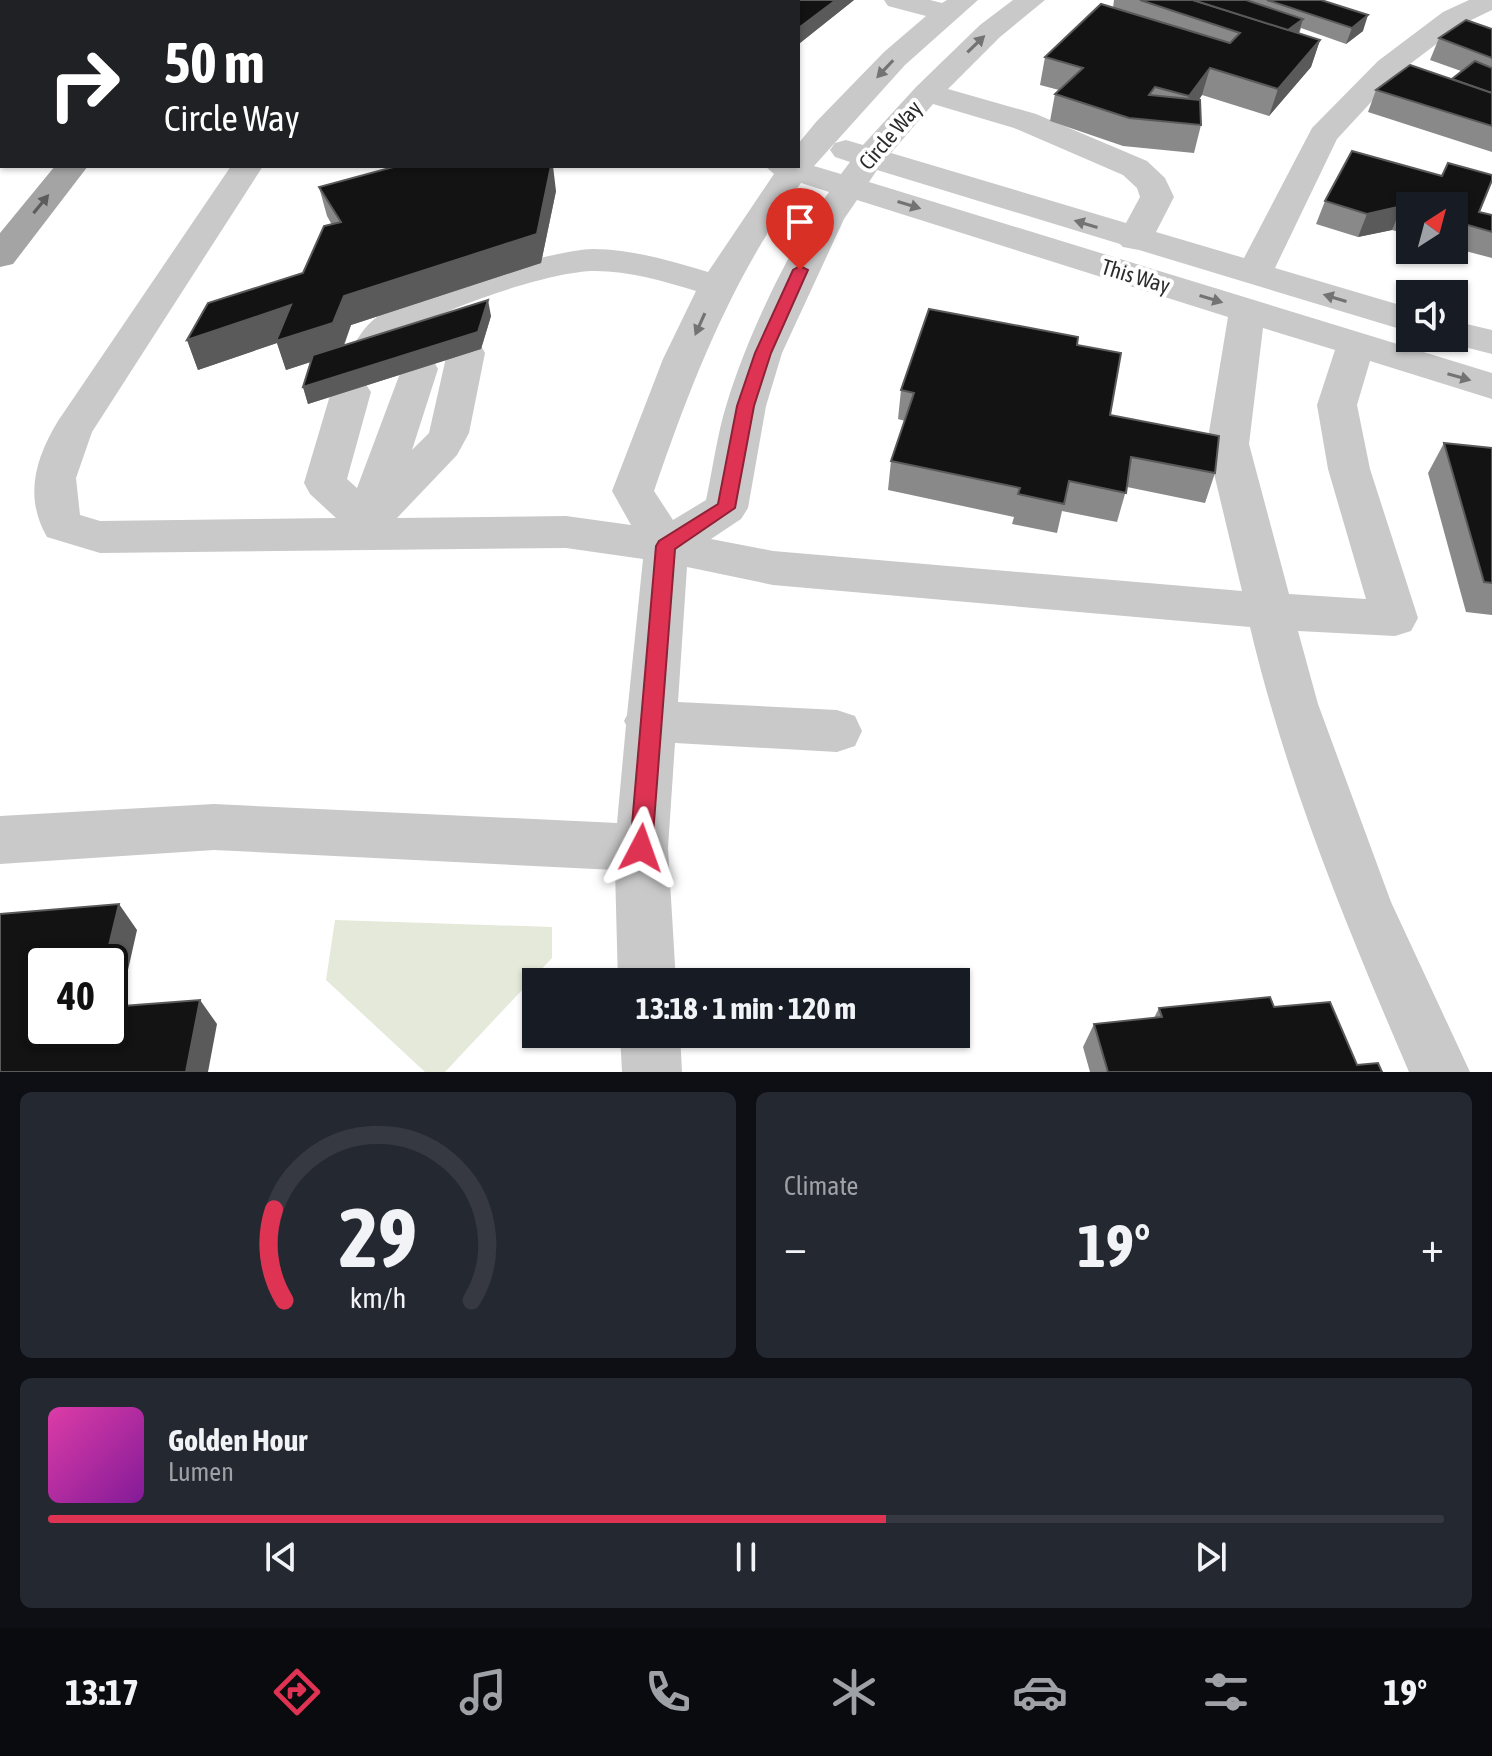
<!DOCTYPE html>
<html lang="en">
<head>
<meta charset="utf-8">
<style>
	:root { --surface:#171b24; --page:#242831; --text:#f1f3f6; --muted:#9ea1a6; --line:#363941; --accent:#de3353 }
	body { margin:0; font-family:"Asap Condensed",sans-serif; background:var(--page); color:var(--text); height:100vh; display:flex; flex-direction:column; font-size:30px; white-space:nowrap }
	* { box-sizing:border-box; margin:0 }
	p { font-size:26px; color:var(--muted) }
	.icon { flex:none; width:44px; height:44px; fill:none; stroke:currentColor; stroke-width:2; stroke-linecap:round; stroke-linejoin:round }
	.map { position:relative; height:1072px; overflow:hidden }
	.drawer { display:flex; flex-direction:column; gap:20px; padding:20px; background:#0d0f14; flex:1 }
	.drawer>* { flex:none }
	.banner { position:absolute; left:0px; top:0px; width:800px; height:168px; box-shadow:0 2px 6px #0004; background:#202124; color:#fff; overflow:hidden }
	.needle { width:52px; rotate:36deg }
	.tools { position:absolute; left:1396px; top:192px; display:grid; gap:16px }
	.tools a { display:grid; place-items:center; width:72px; height:72px; border-radius:0px; background:var(--surface); box-shadow:0 2px 6px #0004; font-size:40px }
	.speed { position:absolute; left:24px; top:944px; display:flex; gap:16px; font-size:40px; font-weight:700; text-align:center }
	.speed>* { display:grid; place-content:center; width:104px; height:104px; border-radius:50%; background:var(--surface); box-shadow:0 2px 6px #0004; line-height:1 }
	.speed .limit { border:4px solid #111; border-radius:12px; background:#fff; color:#111 }
	.pin { position:absolute; display:grid; place-items:center; width:68px; height:68px; color:#fff; margin:-82px -34px; border-radius:50% 50% 50% 0; rotate:-45deg; box-shadow:0 0 8px #0007 }
	.pin .icon { rotate:45deg }
	.me { position:absolute; width:88px; margin:-44px; rotate:4deg; stroke-linejoin:round; filter:drop-shadow(0 0 6px #0008) }
	.turn { display:flex; align-items:center; gap:28px; height:168px; padding:0 32px; font-size:36px }
	.turn .icon { width:104px; height:104px; stroke-width:2.5 }
	.turn b { display:block; font-size:56px; line-height:68px }
	.big { font-size:60px; font-weight:700; line-height:1.1 }
	.drawer .tile { flex:1; display:flex; flex-direction:column; justify-content:center; gap:12px; min-width:0; padding:0 28px; border-radius:12px; background:var(--page) }
	.drawer .dial { align-items:center; gap:0 }
	.dial svg { height:208px; overflow:visible; fill:none; stroke:var(--line); stroke-width:7; stroke-linecap:round; text-anchor:middle }
	.dial text { fill:var(--text); stroke:none }
	.song { display:flex; align-items:center; gap:24px }
	.cover { width:96px; height:96px; border-radius:12px; background:linear-gradient(135deg,hsl(320 70% 55%),hsl(290 70% 35%)) }
	.played { height:8px; border-radius:4px; background:linear-gradient(90deg,var(--accent) 60%,var(--line) 60%) }
	.keys { display:flex; justify-content:space-around; direction:ltr }
	.heat { display:flex; justify-content:space-between; align-items:center; font-size:44px; direction:ltr }
	.drawer .tiles { flex:1; display:grid; gap:20px; grid-template-columns:1fr 1fr }
	.tile:last-child { grid-column:span 2 }
	.trip { position:absolute; left:522px; top:968px; width:448px; height:80px; border-radius:0px; background:var(--surface); box-shadow:0 2px 6px #0004; font-weight:700; line-height:80px; text-align:center }
	.menu { display:flex; height:128px; justify-content:space-around; align-items:center; background:#090b0e; color:var(--muted) }
	.menu .icon { width:56px; height:56px }
	.menu .active { color:var(--accent) }
	.menu b { font-size:36px; color:var(--text) }
	.map>svg:first-child { display:block }
</style>
</head>
<body>
<div class="map">
<svg width="1492" height="1072" viewBox="0 0 1492 1072">
	<rect width="100%" height="100%" fill="#fff"/>
	<polygon fill="#e4e9da" points="335,920 552,927 552,958 445,1072 425,1072 326,980"/>
	<g fill="none" stroke-linecap="round" stroke-linejoin="round">
		<g fill="#c9c9c9" fill-rule="evenodd">
			<polygon points="295,0 331,0 333,2 297,2"/>
			<path d="M884 0H930L942 3 947 0H978L905 65 814 166 841 174 850 162 835 157 830 150 835 143 846 140 863 145 916 87 980 25 1013 0H1045L1000 37 948 89 1036 114 1147 161 1165 178 1174 197 1156 232 1244 258 1312 128 1378 61 1443 12 1469 0H1492V10L1463 24 1398 73 1337 139 1275 268 1410 308V332L1139 250 1123 247 1120 244 877 170 869 182 1492 373V399L1370 361 1357 405 1370 469 1418 618 1411 631 1395 636 1298 631 1318 704 1391 902 1470 1072H1409C1346 925 1287 783 1250 627L773 585 687 567 678 702 837 710 855 716 862 731 855 746 837 752 675 743 668 848 676 982H618L615 870 214 850 0 864V816L214 804 617 823 626 725 624 721 627 715 643 559 566 548 100 553 47 537C24 497 35 459 58 421L231 166H263L92 432 76 478 80 515 100 521 336 518 310 494 304 483 331 392 337 383 351 379 365 383 371 392 347 479 357 488 405 360 419 356 433 360 438 369 412 450 429 433 447 353 452 344 466 341 480 344 485 353 469 433 457 455 397 518 566 516 631 525 612 491 663 359 696 291C663 281 630 271 595 271 550 271 453 306 414 327 386 343 389 374 352 365L347 356C355 343 364 326 377 317 413 293 550 250 593 249 632 249 671 261 708 272L774 174 765 166H798V144L816 122 884 52 926 16 888 6ZM933 104 1014 128 1123 175 1137 188 1140 197 1126 223 891 153ZM801 183 829 192C789 248 747 337 727 403 717 434 713 468 706 500L673 520 654 491C693 378 731 280 801 183ZM857 200 1228 317 1207 444 1242 591 773 551 711 539 741 519 748 508 766 406 782 353 844 219ZM1263 328 1335 350 1317 405 1328 469 1366 599 1289 594 1249 444Z"/>
			<polygon points="1454,321 1492,330 1492,354 1441,341 1438,338 1454,338"/>
			<polygon points="620,1034 680,1034 682,1072 622,1072"/>
		</g>
		<g fill="#a4a4a4" fill-rule="evenodd">
			<polygon points="24,0 67,0 69,2 26,2"/>
			<polygon points="55,166 88,166 13,264 0,267 0,233"/>
		</g>
		<polygon fill="#939393" fill-rule="evenodd" points="2,16 2,34 0,35 0,17"/>
	</g>
	<g fill="#898989">
		<polygon points="657,0 737,0 734,2 657,2"/>
		<polygon points="854,0 800,43 798,42 798,2"/>
		<polygon points="1114,0 1321,0 1363,31 1346,44 1301,28 1299,34 1320,40 1311,67 1269,116 1202,95 1199,100 1201,125 1194,153 1123,146 1050,121 1055,94 1059,90 1040,85 1045,57 1113,8"/>
		<polygon points="1492,29 1492,152 1368,112 1376,90 1452,79 1461,71 1430,60 1439,38"/>
		<polygon points="1352,151 1442,176 1448,163 1492,175 1492,180 1479,212 1492,215 1492,258 1454,248 1454,206 1410,206 1410,235 1392,230 1358,237 1316,224 1325,201"/>
		<polygon points="319,187 556,191 541,263 351,325 344,346 491,316 481,349 308,404 303,387 311,362 286,370 277,343 198,370 187,340 303,273 332,225 327,216"/>
		<polygon points="1077,345 1110,415 1215,473 1205,503 1127,487 1117,522 1062,511 1057,533 1012,524 1014,517 888,490 891,461 905,421 898,419 901,390"/>
		<polygon points="1444,443 1492,448 1492,615 1466,612 1428,473"/>
		<polygon points="1274,1007 1357,1065 1382,1072 1090,1072 1083,1047 1094,1024 1154,1018 1159,1008"/>
	</g>
	<g fill="#5a5a5a">
		<polygon points="714,0 737,0 734,2 711,2"/>
		<polygon points="836,0 854,0 800,43 800,27"/>
		<polygon points="1368,15 1363,31 1346,44 1352,28"/>
		<polygon points="1303,19 1298,35 1281,36"/>
		<polygon points="1320,40 1311,67 1269,116 1278,89"/>
		<polygon points="1210,68 1202,95 1182,124 1189,96"/>
		<polygon points="551,166 553,166 556,191 541,263 351,325 341,352 286,370 277,343 198,370 187,340 291,305 344,296"/>
		<polygon points="1402,206 1392,230 1358,237 1367,214"/>
		<polygon points="488,300 491,316 481,349 308,404 303,387"/>
		<polygon points="119,904 137,930 114,1032 110,1028 110,962 105,962"/>
		<polygon points="200,1000 217,1024 208,1072 186,1072"/>
	</g>
	<g fill="#131313" stroke="#5a5a5a" stroke-width="2">
		<polygon points="689,0 714,0 711,2 695,2"/>
		<polygon points="796,0 836,0 800,27 798,26 798,2 794,2"/>
		<polygon points="1140,0 1193,0 1320,40 1278,89 1210,68 1189,96 1155,87 1149,95 1200,100 1201,125 1129,118 1055,94 1083,68 1045,57 1101,4 1230,43 1240,33"/>
		<polygon points="1193,0 1246,0 1303,19 1288,30"/>
		<polygon points="1267,0 1321,0 1368,15 1352,28"/>
		<polygon points="1466,20 1492,29 1492,58 1439,38"/>
		<polygon points="1475,61 1492,68 1492,93 1452,79"/>
		<polygon points="1410,65 1492,93 1492,126 1376,90"/>
		<polygon points="1352,151 1442,176 1448,163 1492,175 1492,180 1479,212 1492,215 1492,232 1454,221 1454,206 1410,206 1410,209 1402,206 1367,214 1325,201"/>
		<polygon points="397,166 551,166 537,234 344,296 333,323 276,341 291,305 187,340 208,303 303,273 324,226 341,222 319,187"/>
		<polygon points="488,300 478,332 303,387 313,355"/>
		<polygon points="929,309 1078,337 1077,345 1121,353 1110,415 1219,436 1215,473 1131,457 1126,493 1069,481 1064,504 1018,494 1020,488 891,461 914,393 901,390"/>
		<polygon points="1444,443 1492,448 1492,583 1484,582"/>
		<polygon points="119,904 105,962 42,962 42,1030 110,1030 110,1007 200,1000 186,1072 0,1072 0,914"/>
		<polygon points="1270,997 1274,1007 1330,1002 1357,1065 1378,1063 1382,1072 1108,1072 1094,1024 1162,1017 1159,1008"/>
	</g>
	<defs><path id="oneway-solid" d="M-6-.8H1V-3.2L6.5 0L1 3.2V.8H-6Z" transform="scale(2)"/></defs>
	<g fill="#737373">
		<use href="#oneway-solid" transform="translate(976 44) rotate(-44)"/>
		<use href="#oneway-solid" transform="translate(885 69) rotate(133)"/>
		<use href="#oneway-solid" transform="translate(909 205) rotate(17)"/>
		<use href="#oneway-solid" transform="translate(1086 224) rotate(-163)"/>
		<use href="#oneway-solid" transform="translate(1335 298) rotate(-163)"/>
		<use href="#oneway-solid" transform="translate(1211 299) rotate(17)"/>
		<use href="#oneway-solid" transform="translate(700 324) rotate(114)"/>
		<use href="#oneway-solid" transform="translate(1459 377) rotate(16)"/>
	</g>
	<use fill="#5c5c5c" href="#oneway-solid" transform="translate(41 204) rotate(-51)"/>
	<polygon fill="#de3353" stroke="#902136" stroke-width="2" points="800,266 808,270 771,353 754,406 735,508 675,549 652,848 649,855 641,858 633,855 630,848 656,546 659,541 718,504 737,406 755,353 793,270"/>
	<g text-anchor="middle" stroke-width="8" stroke-linejoin="round" paint-order="stroke">
		<g font-size="22" fill="#2c2c2c" stroke="#fff">
			<text transform="translate(890 135) rotate(-49)" y="8">Circle Way</text>
			<text transform="translate(1136 276) rotate(17)" y="8">This Way</text>
		</g>
	</g>
</svg>
<div class="tools">
<a><svg class="needle" viewBox="-14 -14 28 28"><path d="M0-13l5 13h-10z" fill="#e53935"/><path d="M0 13l5-13h-10z" fill="#9ea1a6"/></svg></a>
<a><svg class="icon" aria-label="sound" viewBox="0 0 24 24"><path d="M4 9h4l5-4v14l-5-4H4zM17 9q2 3 0 6"/></svg></a>
</div>
<div class="speed"><div class="limit">40</div></div>
<div class="pin" style="left:800px;top:270px;background:#d93025"><svg class="icon" aria-label="arrive" viewBox="0 0 24 24"><path d="M6 21V4h12l-3 4 3 4H6"/></svg></div>
<svg class="me" style="left:641px;top:848px" viewBox="-20 -20 40 40"><path d="M0-17L14 15 0 8-14 15z" fill="#de3353" stroke="#fff" stroke-width="4"/></svg>
<div class="trip">13:18 · 1 min · 120 m</div>
<div class="banner">
<div class="turn"><svg class="icon" aria-label="right" viewBox="0 0 24 24"><path d="M7 20v-9h11M14 6l5 5-5 5"/></svg><div><b>50 m</b>Circle Way</div></div>
</div>
</div>
<section class="drawer">
<div class="tiles">
<div class="tile dial"><svg viewBox="0 0 100 80">
<path d="M14 69A42 42 0 1 1 86 69"/>
<path d="M14 69A42 42 0 0 1 10 34" stroke="#de3353"/>
<text x="50" y="56" font-size="32" font-weight="700">29</text>
<text x="50" y="72" font-size="11">km/h</text>
</svg></div>
<div class="tile"><p>Climate</p>
<div class="heat"><a>−</a><b class="big">19°</b><a>+</a></div>
</div>
<div class="tile">
<div class="song"><i class="cover"></i><div><b>Golden Hour</b><p>Lumen</p></div></div>
<div class="played"></div>
<div class="keys"><svg class="icon" aria-label="previous" viewBox="0 0 24 24"><path d="M18 5L8 12l10 7zM5 5v14"/></svg><svg class="icon" aria-label="pause" viewBox="0 0 24 24"><path d="M8 5v14M16 5v14"/></svg><svg class="icon" aria-label="next" viewBox="0 0 24 24"><path d="M6 5l10 7-10 7zM19 5v14"/></svg></div>
</div>
</div>
</section>
<nav class="menu">
<b>13:17</b>
<svg class="icon active" aria-label="directions" viewBox="0 0 24 24"><path d="M12 3l9 9-9 9-9-9zM9 14v-3h6M13 9l2 2-2 2"/></svg>
<svg class="icon" aria-label="music" viewBox="0 0 24 24"><path d="M9 18V5l10-2v13"/><circle cx="6" cy="18" r="3"/><circle cx="16" cy="16" r="3"/></svg>
<svg class="icon" aria-label="phone" viewBox="0 0 24 24"><path d="M5 4h4l2 5-3 2q2 4 5 5l2-3 5 2v4C11 20 4 13 5 4z"/></svg>
<svg class="icon" aria-label="climate" viewBox="0 0 24 24"><path d="M12 3v18M4 7l16 10M4 17L20 7"/></svg>
<svg class="icon" aria-label="car" viewBox="0 0 24 24"><path d="M5 17H2v-5l4-1 3-4h7l3 4 3 1v5h-3M9 17h6M6 11h13"/><circle cx="7" cy="17" r="2"/><circle cx="17" cy="17" r="2"/></svg>
<svg class="icon" aria-label="filters" viewBox="0 0 24 24"><path d="M4 7h16M4 17h16"/><circle cx="9" cy="7" r="2"/><circle cx="15" cy="17" r="2"/></svg>
<b>19°</b>
</nav>
</body>
</html>
